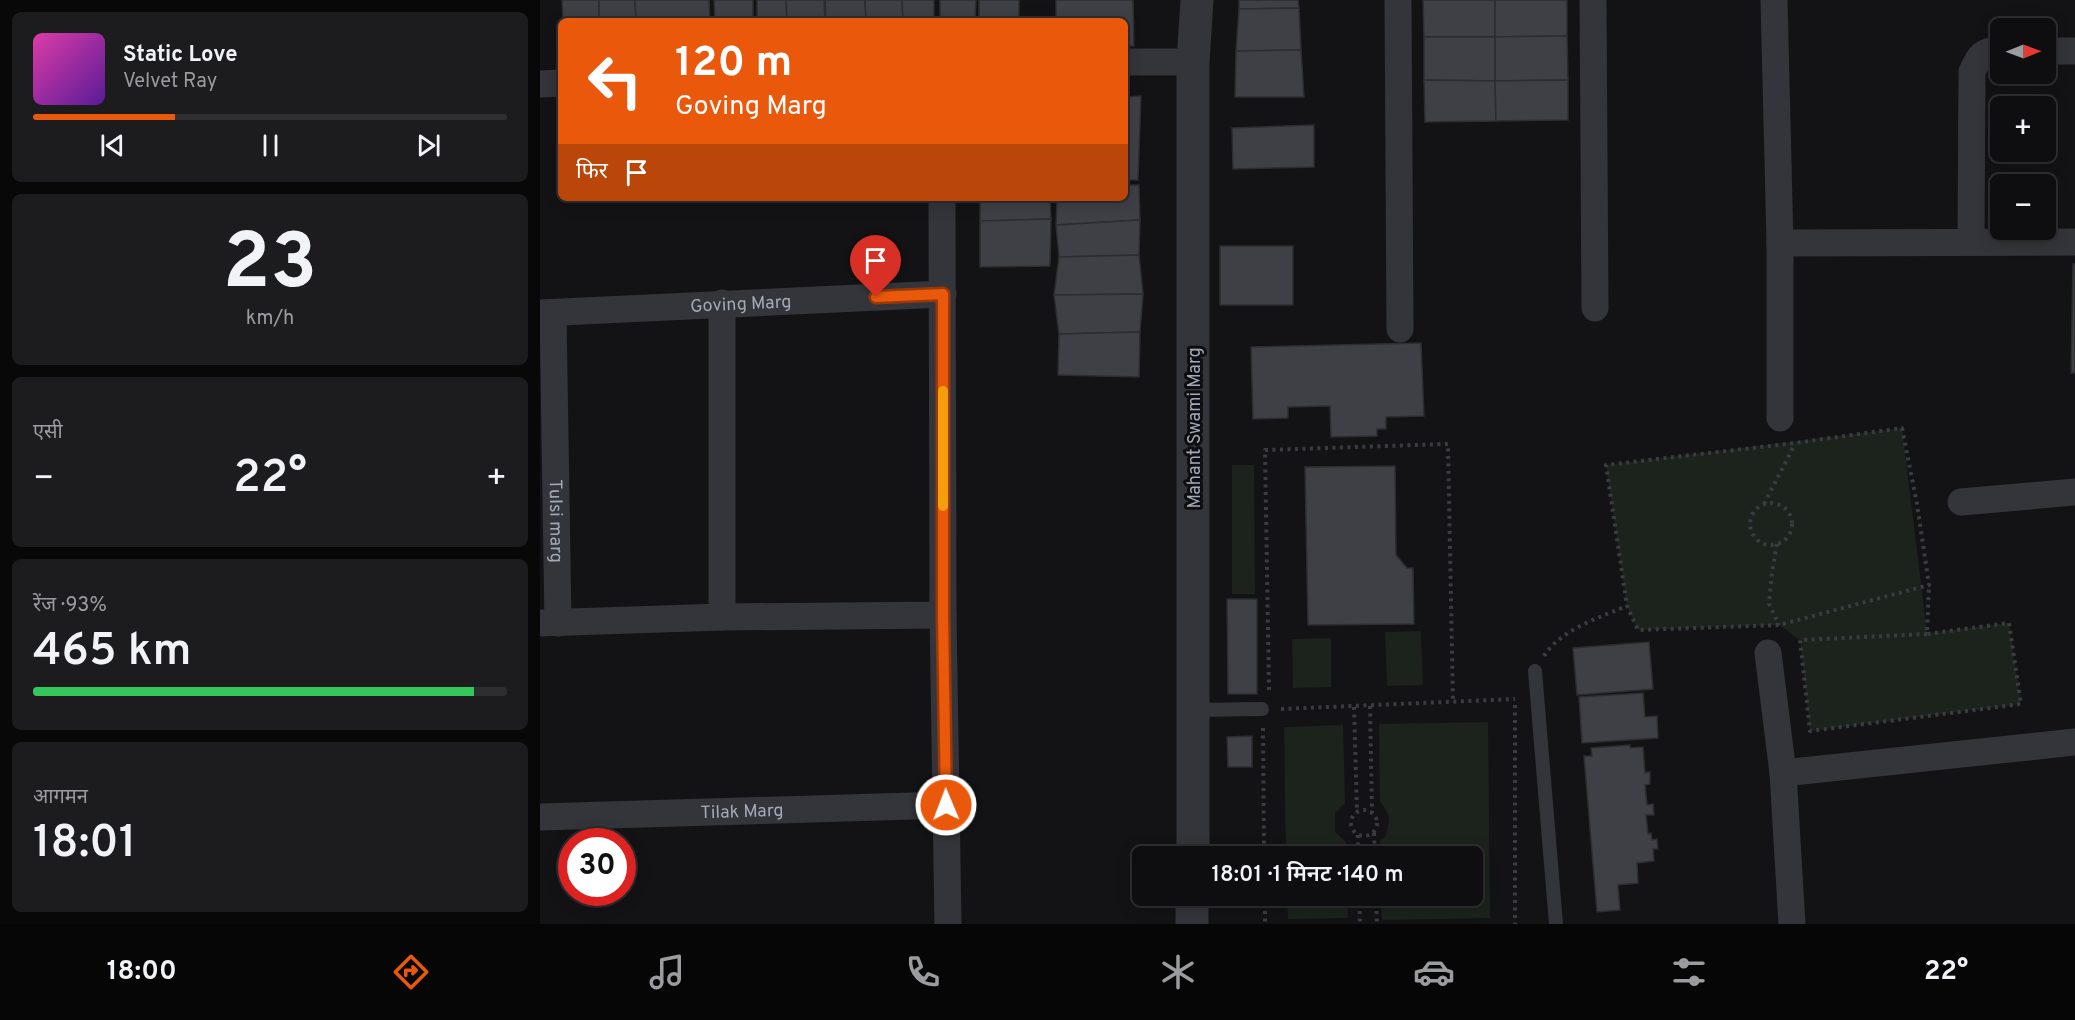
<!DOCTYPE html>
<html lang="hi">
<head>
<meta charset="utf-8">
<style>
	:root { --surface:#0e0e10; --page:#1c1c1e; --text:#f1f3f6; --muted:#9b9c9f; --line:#2e2e30; --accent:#ea580c }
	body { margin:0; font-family:Overpass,"Noto Sans Devanagari",sans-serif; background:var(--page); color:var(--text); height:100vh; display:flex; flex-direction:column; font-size:22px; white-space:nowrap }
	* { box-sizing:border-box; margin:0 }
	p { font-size:20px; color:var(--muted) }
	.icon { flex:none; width:33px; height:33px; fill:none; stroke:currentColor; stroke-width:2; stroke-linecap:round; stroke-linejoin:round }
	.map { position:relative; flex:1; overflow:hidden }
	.details { display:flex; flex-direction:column; gap:12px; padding:12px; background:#080809; width:540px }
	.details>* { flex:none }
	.guide { position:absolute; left:18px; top:18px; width:570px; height:183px; border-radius:9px; box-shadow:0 3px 15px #0003,0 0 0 2px var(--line); background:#ea580c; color:#fff; overflow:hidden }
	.needle { width:39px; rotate:89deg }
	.controls { position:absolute; left:1450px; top:18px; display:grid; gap:12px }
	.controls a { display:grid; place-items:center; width:66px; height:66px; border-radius:9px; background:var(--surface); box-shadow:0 3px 15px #0003,0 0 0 2px var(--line); font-size:30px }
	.speed { position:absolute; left:18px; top:828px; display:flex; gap:12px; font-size:30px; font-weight:700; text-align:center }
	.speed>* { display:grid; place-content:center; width:78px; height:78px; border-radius:50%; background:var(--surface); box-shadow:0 3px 15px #0003,0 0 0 2px var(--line); line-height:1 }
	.speed .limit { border:9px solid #d22; background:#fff; color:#111 }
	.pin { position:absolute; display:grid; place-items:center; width:51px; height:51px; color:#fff; margin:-62px -26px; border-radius:50% 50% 50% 0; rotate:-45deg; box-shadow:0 0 6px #0007 }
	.pin .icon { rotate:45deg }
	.me { position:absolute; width:66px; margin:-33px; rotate:359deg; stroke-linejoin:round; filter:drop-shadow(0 0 4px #0008) }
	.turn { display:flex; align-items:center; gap:21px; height:126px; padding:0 18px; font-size:27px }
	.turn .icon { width:78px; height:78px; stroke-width:2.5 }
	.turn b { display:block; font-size:42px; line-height:51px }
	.then { display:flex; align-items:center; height:57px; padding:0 18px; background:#0003; gap:12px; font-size:22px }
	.big { font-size:45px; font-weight:600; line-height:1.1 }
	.details .card { flex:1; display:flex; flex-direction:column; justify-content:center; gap:9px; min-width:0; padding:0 21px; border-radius:9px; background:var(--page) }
	.details .dial { align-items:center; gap:0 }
	.dial b { font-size:78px; line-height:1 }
	.song { display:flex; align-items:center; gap:18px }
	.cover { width:72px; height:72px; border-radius:9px; background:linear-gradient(135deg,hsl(320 70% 55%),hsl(270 70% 35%)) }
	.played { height:6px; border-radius:3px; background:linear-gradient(90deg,var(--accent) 30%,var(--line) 30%) }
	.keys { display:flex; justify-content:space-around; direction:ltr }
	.heat { display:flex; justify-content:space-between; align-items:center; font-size:33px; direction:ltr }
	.charge { height:9px; border-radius:4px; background:linear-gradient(90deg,#34c759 93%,var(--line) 0) }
	.trip { position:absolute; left:592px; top:846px; width:351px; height:60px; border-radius:9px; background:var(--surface); box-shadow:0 3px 15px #0003,0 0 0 2px var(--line); font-weight:600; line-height:60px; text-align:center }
	.tab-bar { display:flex; height:96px; justify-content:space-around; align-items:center; background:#060606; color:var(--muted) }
	.tab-bar .icon { width:42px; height:42px }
	.tab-bar .selected { color:var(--accent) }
	.tab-bar b { font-size:27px; color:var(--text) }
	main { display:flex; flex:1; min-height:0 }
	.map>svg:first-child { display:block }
</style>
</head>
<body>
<main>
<section class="details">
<div class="card">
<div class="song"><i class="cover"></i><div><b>Static Love</b><p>Velvet Ray</p></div></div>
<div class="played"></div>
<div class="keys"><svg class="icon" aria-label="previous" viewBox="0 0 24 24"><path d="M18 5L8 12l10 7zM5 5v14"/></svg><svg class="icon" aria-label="pause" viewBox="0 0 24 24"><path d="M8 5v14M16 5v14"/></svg><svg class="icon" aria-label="next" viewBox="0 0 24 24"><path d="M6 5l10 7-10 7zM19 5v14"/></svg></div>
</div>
<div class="card dial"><b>23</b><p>km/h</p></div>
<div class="card"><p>एसी</p>
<div class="heat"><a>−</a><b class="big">22°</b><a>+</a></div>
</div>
<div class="card"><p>रेंज · 93%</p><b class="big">465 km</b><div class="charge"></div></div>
<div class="card"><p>आगमन</p><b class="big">18:01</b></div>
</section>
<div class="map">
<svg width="1535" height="924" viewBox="0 0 1535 924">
	<rect width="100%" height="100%" fill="#131315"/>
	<g fill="#1b231c">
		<polygon points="1362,428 1387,633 1469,623 1481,704 1270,731 1260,640 1239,625 1098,630 1087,606 1066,465"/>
		<polygon points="692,465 714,465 715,594 692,594"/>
		<polygon points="881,631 883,685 847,686 845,632"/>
		<polygon points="791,638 791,687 753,688 752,639"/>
		<path d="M948 722 950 918 842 920 841 896H933V856H840V840L845 837C850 821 852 816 840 802L839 724Z"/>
		<polygon points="803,725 805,803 795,813 795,832 806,842 806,856 746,856 744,727"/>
		<polygon points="747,896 807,896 808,918 748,919"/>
	</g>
	<g fill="#3f4045" stroke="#2d2d31" stroke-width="1.5">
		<polygon points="22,0 59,0 59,21 23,21"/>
		<polygon points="59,0 95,0 96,21 59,21"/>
		<polygon points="95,0 169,0 170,21 96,21"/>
		<polygon points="174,0 213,0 213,21 175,21"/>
		<polygon points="217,0 246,0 247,21 217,21"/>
		<polygon points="246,0 284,0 285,21 247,21"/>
		<polygon points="285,0 325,0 326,21 286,21"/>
		<polygon points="325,0 362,0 363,21 326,21"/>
		<polygon points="362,0 394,0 394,21 363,21"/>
		<polygon points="400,0 436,0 435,21 400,21"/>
		<rect x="439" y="0" width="40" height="21"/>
		<polygon points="516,0 593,0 594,46 585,46 585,21 516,21"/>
		<polygon points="699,0 758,0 759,8 699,9"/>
		<polygon points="883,0 955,0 955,37 884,37"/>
		<polygon points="955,0 1027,0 1027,36 955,37"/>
		<polygon points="759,8 761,50 696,51 699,9"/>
		<polygon points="1027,36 1028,80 955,81 955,37"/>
		<polygon points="884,37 955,37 955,81 884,80"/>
		<polygon points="761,50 764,97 695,97 696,51"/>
		<polygon points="884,80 955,81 956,121 885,122"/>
		<polygon points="1028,80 1028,120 956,121 955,81"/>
		<polygon points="601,96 598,180 585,180 585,97"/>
		<polygon points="774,125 774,167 693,169 692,128"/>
		<polygon points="585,185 599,185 600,220 516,225 517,198 585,198"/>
		<polygon points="440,198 510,198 511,219 440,221"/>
		<polygon points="511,219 510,266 440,267 440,221"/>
		<polygon points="600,220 599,255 519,257 516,225"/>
		<rect x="680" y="246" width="73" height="59"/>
		<polygon points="599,255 603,294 514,295 519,257"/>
		<polygon points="1533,264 1535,264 1535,373 1531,373"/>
		<polygon points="603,294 600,332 519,334 514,295"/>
		<polygon points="600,332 599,377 518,375 519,334"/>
		<polygon points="881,343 884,416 846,417 846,429 837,429 837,436 791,437 790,406 748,407 748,418 713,419 711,347"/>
		<polygon points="855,466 856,555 867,568 873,568 874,624 768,625 765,467"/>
		<polygon points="687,599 717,599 717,694 688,694"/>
		<polygon points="1109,642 1113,689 1037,695 1033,648"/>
		<polygon points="1103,693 1105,717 1117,716 1118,738 1042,743 1039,697"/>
		<polygon points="712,736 712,767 688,767 687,737"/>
		<polygon points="1090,745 1090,748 1103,747 1105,773 1110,772 1110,784 1105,785 1107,805 1113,804 1114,815 1106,815 1108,834 1111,833 1112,840 1117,839 1118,849 1113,849 1114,861 1097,863 1098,883 1078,885 1080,910 1057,912 1044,756 1052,756 1051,748"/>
	</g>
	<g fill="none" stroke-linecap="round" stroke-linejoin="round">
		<g stroke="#3a3c41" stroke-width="4" stroke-dasharray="3 4.5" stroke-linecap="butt">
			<polygon points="1362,428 1377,504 1389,585 1239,625 1098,630 1087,606 1066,465 1255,443"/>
			<circle cx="1231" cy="524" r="21"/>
			<polyline points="1224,504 1255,444"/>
			<polyline points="1237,544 1232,572 1229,604 1239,625"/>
			<polyline points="1387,634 1260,640 1270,731 1481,704 1469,623 1387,634 1389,585"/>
			<path d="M1004 656C1020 630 1060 617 1087 606"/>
			<polyline points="729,690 725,450 908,444 913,703"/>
			<polyline points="975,705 975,924"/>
			<polyline points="830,706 832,812"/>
			<polyline points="814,707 817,812"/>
			<polyline points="741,709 975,699"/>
			<polyline points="723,728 724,856"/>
			<circle cx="824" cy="823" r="13"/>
			<polyline points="834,833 835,856"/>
			<polyline points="818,835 818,856"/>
			<polyline points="725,896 725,924"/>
			<polyline points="819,896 820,924"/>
			<polyline points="836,896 837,924"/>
		</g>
		<g stroke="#34353a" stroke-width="14">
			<polyline points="995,671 1016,924"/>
			<polyline points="654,710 722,709"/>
		</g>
		<g stroke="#34353a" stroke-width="27">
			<polyline points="858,0 860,329"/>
			<polyline points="1053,0 1055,308"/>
			<polyline points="1234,0 1240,243 1240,418"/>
			<polyline points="1506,51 1535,51"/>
			<polyline points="585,62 653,62"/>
			<polyline points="0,84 21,83"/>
			<polyline points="402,198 403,615 408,924"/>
			<path d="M1431 241 1432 72C1439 56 1442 50 1461 50"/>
			<polyline points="1240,243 1535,242"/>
			<polyline points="182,303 182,617"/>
			<path id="s1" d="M0 313 403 294"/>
			<path id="s2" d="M13 313 18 623"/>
			<polyline points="1421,502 1535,492"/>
			<polyline points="0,623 182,617 403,615"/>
			<polyline points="1228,653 1243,773 1252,924"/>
			<polyline points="1243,773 1535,742"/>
			<path id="s3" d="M0 817 406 805"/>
		</g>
		<g stroke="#34353a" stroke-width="33">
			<polyline points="653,856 653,62 657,0"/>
			<polyline points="652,924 652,896"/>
		</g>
	</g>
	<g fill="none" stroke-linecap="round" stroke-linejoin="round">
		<g stroke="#983908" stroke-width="15">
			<polyline id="route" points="336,297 403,294 403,615 406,805"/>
		</g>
		<use href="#route" stroke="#ea580c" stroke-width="10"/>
		<polyline stroke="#f59e0b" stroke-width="10" points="403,391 403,506"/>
	</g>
	<g text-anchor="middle" stroke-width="6" stroke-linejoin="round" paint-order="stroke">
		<g font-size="18" fill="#a3aab7" stroke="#0e0e10">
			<text dy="6" stroke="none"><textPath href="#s1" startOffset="201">Goving Marg</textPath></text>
			<text transform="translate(654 428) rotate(-90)" y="6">Mahant Swami Marg</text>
			<text dy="6" stroke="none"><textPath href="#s2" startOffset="208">Tulsi marg</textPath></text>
			<text dy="6" stroke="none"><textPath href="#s3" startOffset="202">Tilak Marg</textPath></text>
		</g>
	</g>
</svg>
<div class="controls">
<a><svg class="needle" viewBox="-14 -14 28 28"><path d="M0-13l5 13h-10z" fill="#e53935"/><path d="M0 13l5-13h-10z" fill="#9b9c9f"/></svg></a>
<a>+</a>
<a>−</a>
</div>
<div class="speed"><div class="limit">30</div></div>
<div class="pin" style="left:336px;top:297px;background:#d93025"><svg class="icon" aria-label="arrive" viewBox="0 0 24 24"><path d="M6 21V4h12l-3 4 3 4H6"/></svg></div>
<svg class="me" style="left:406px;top:805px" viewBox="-20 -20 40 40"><circle r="17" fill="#ea580c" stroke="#fff" stroke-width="3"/><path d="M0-11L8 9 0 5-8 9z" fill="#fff"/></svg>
<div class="trip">18:01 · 1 मिनट · 140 m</div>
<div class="guide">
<div class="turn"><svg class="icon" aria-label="left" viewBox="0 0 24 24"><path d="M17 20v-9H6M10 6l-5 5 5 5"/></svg><div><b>120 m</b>Goving Marg</div></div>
<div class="then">फिर<svg class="icon" aria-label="arrive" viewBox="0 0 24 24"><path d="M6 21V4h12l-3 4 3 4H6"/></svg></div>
</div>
</div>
</main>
<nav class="tab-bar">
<b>18:00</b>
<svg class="icon selected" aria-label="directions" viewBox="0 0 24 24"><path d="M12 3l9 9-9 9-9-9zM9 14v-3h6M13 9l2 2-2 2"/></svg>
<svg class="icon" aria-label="music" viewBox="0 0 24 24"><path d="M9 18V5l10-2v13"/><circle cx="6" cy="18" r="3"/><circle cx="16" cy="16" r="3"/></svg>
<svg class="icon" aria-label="phone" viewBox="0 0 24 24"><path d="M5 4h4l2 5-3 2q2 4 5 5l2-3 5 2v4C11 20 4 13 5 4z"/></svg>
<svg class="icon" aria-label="climate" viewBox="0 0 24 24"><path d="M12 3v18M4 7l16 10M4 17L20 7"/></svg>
<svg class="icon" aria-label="car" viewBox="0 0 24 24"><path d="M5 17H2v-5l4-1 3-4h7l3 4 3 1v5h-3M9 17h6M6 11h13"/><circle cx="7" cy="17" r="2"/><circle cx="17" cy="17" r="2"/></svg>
<svg class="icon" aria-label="filters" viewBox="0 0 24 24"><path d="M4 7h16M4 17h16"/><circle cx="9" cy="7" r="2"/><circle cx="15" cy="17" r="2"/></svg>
<b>22°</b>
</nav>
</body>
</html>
